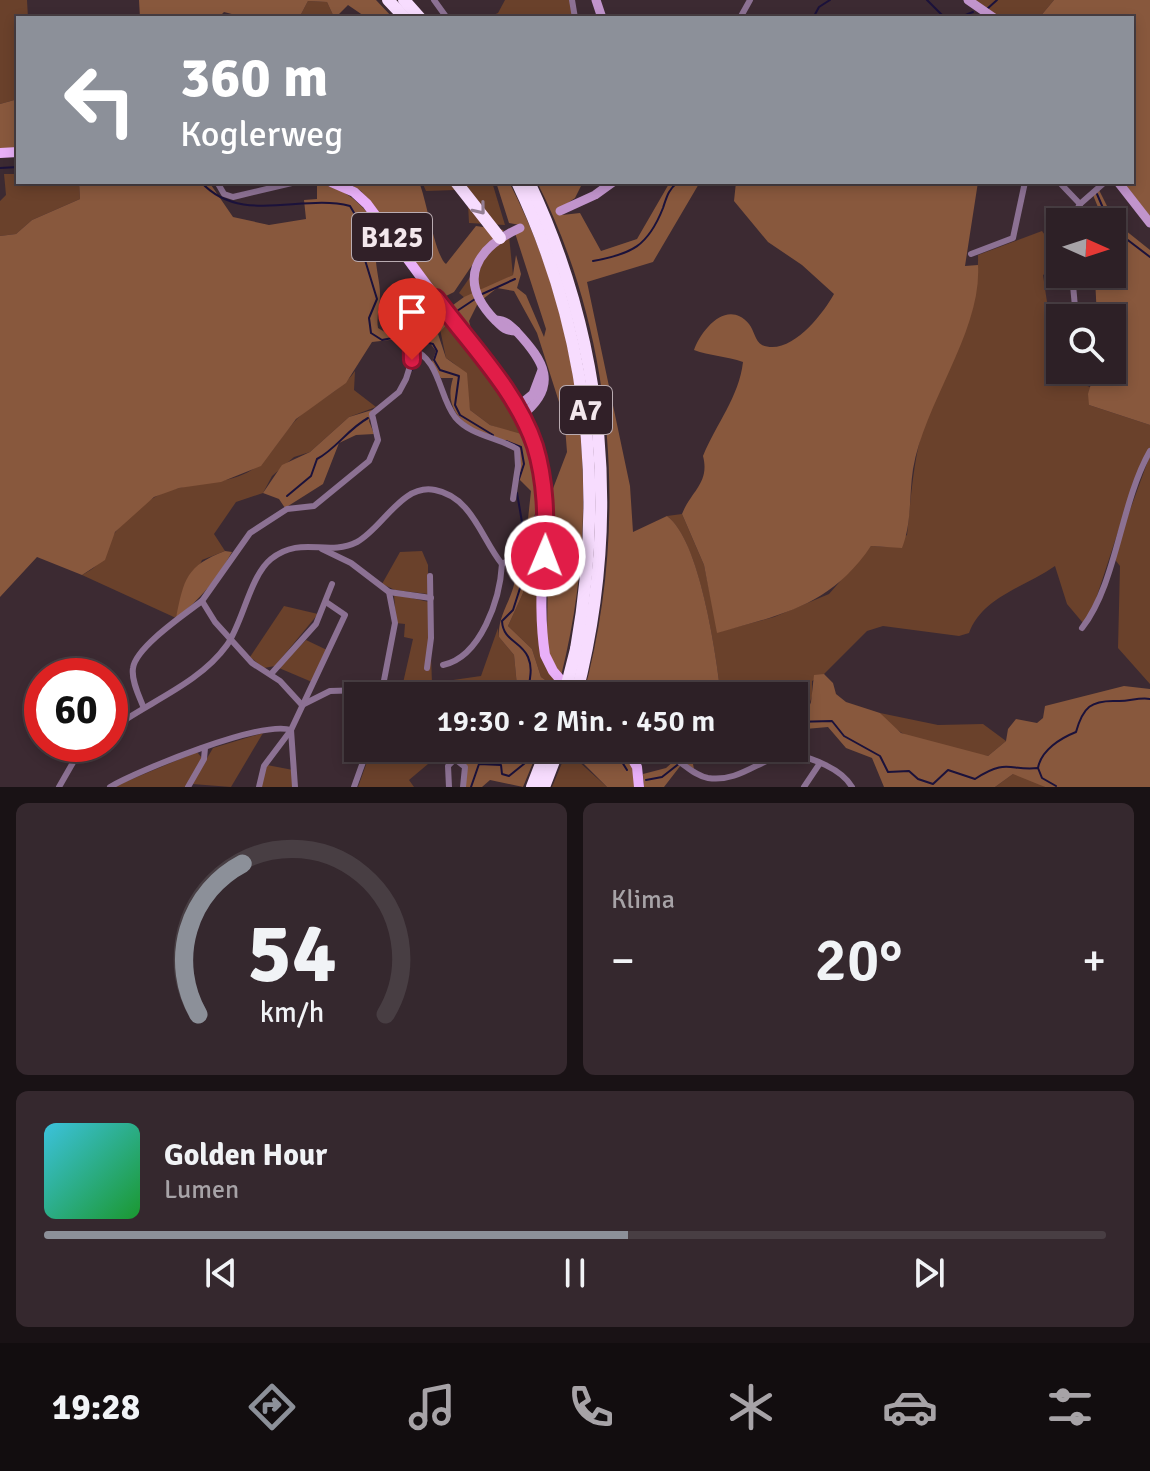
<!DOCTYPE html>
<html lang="de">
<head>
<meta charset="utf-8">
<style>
	:root { --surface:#2d2026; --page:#35282e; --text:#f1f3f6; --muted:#a7a3a7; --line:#483e43; --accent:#8c9099 }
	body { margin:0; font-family:Signika,sans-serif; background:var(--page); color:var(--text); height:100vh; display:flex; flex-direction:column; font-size:30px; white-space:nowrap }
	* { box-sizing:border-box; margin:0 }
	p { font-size:26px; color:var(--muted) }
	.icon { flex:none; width:44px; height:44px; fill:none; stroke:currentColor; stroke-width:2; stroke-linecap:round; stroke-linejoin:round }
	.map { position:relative; height:787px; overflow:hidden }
	.side { display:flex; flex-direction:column; gap:16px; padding:16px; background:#191215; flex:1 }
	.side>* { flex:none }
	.banner { position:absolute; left:16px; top:16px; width:1118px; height:168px; border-radius:0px; box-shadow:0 4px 12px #0003,0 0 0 2px var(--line); background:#8c9099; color:#fff; overflow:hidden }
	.needle { width:52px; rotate:93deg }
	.fabs { position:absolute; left:1046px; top:208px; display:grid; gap:16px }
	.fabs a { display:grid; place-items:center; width:80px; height:80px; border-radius:0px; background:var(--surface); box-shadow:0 4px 12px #0003,0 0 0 2px var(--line); font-size:40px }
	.speed { position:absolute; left:24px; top:658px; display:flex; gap:16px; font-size:40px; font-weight:700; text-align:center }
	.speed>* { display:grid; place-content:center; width:104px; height:104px; border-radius:50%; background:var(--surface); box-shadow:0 4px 12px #0003,0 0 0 2px var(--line); line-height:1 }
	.speed .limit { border:12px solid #d22; background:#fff; color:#111 }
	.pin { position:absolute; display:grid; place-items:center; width:68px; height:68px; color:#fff; margin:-82px -34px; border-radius:50% 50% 50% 0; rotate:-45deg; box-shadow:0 0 8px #0007 }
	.pin .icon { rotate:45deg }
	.me { position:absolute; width:88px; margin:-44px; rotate:1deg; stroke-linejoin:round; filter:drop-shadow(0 0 6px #0008) }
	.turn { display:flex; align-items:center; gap:28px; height:168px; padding:0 32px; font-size:36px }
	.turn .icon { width:104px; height:104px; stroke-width:2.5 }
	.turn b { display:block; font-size:56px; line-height:68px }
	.big { font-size:60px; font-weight:600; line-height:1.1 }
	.side .widget { flex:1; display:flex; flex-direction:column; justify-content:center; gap:12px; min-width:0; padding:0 28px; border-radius:12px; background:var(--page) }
	.side .dial { align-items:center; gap:0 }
	.dial svg { height:208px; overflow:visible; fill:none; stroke:var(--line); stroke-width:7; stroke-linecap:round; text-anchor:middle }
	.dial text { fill:var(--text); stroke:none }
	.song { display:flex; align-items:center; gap:24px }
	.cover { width:96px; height:96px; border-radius:12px; background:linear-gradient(135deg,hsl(190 70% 55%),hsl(130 70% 35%)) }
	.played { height:8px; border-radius:4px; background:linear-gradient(90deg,var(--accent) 55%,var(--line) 55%) }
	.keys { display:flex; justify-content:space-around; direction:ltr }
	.heat { display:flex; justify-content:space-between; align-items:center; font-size:44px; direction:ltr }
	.side .tiles { flex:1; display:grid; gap:16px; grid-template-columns:1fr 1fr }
	.widget:last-child { grid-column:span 2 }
	.trip { position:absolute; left:344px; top:682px; width:464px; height:80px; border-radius:0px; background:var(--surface); box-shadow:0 4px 12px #0003,0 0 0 2px var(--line); font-weight:600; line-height:80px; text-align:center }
	.menu { display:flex; height:128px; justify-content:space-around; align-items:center; background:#120d0f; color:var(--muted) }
	.menu .icon { width:56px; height:56px }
	.menu .active { color:var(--accent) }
	.menu b { font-size:36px; color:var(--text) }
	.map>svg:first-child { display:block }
</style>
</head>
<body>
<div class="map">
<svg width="1150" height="787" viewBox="0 0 1150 787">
	<rect width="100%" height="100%" fill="#3c2a32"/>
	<g fill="#6a412b">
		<polygon points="0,0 27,0 28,18 18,18 18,99 0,104"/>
		<polygon points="505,0 570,0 573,18 486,18 498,13"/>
		<polygon points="973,0 1054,0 1039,18 1000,18"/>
		<polygon points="308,1 327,2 333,15 339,18 299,18"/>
		<polygon points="4,174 18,174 18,182 79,182 80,199 32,220 16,234 0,236 0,201 6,195"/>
		<polygon points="422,182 492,182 505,225 469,223 468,204 455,190 426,191"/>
		<path d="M1042 231 1052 245 1050 270 1043 275 1051 329 1049 365 1061 377 1068 378 1072 370H1076L1074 381 1090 387 1089 405 1150 425V449L1129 498 1093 608 1083 623 1067 604 1055 566C1025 587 982 597 969 633L959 636 883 626 867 631 824 674 812 681V696L806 715 805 688 764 696H721C716 654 700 541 667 516L682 514 704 565 718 632 774 617 829 594 871 546 886 547 907 535C911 498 913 461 924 425 942 369 980 314 978 255Z"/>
		<polygon points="509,236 513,275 466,299 459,293 486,254"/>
		<path d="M449 322 514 410 528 438 490 425 470 410C465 382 473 375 446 358L440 329Z"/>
		<path d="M355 371 354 390 376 407 349 417 310 452 294 457 272 476 263 493 236 502 214 534 225 551 202 560 176 618 82 575C108 562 100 553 114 534 123 522 142 504 155 497 183 481 216 487 244 474 269 463 277 441 294 422 312 402 339 394 355 371Z"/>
		<polygon points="1150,455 1150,684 1118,648 1120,566 1113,557"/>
		<path d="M542 517C547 566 524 645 559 683L558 689 541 677 532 649 508 626 523 593 526 551 536 549 537 525Z"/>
		<polygon points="422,551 428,565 428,594 395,590 382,584 400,552"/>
		<polygon points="394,594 429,602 432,683 481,676 498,628 499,637 514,655 518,696 367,696 367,688 403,683 413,639 404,637 405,624 396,623"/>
		<polygon points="284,606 318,614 275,666 264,668 250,657"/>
		<polygon points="306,640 327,650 312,682 279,668"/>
		<path d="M880 713 938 725 983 724 1006 741 988 756C952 750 902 745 880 713Z"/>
		<polygon points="263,733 231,787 192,784 213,748"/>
		<polygon points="372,748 530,748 522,760 510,763 495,755 461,751 460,757 453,757 445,764 428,764 409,780 414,787 358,787"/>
		<polygon points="567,751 607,787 552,787"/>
		<polygon points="197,752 202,758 186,787 113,787"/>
		<polygon points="267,765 293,770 292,787 260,787"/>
		<polygon points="1013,774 1022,774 1045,787 995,787"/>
	</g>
	<g fill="#88583d">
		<polygon points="139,0 376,0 393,18 367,18 348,5 337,16 333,15 327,2 308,1 299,18 247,18 224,12 218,18 140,18"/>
		<polygon points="1054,0 1150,0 1150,219 1121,182 1132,182 1132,18 1039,18"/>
		<polygon points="18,99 18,148 0,148 0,104"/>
		<path d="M79 182H209L233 217 269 225 306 219 304 200 317 199V184C351 188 364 209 385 233 367 249 381 276 380 296 380 307 376 317 378 328L388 334 407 327V338L372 342 346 383 296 419 261 466 221 482 179 488 154 497 115 532 105 560 82 575 37 557 0 597V236L16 234 32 220 80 199Z"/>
		<path d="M346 182H419C427 201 435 256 446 264L476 226 504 230 485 246 454 292 442 298 361 191Z"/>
		<path d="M496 182H509C587 332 602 514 561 676L548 652 547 635 549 499 567 452 563 401 559 402 537 333 514 291 497 288 478 303 469 321 474 340 449 308 464 297 513 275 516 255 521 274 517 288 526 295 544 337 546 329 515 233 520 225 509 223Z"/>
		<path d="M537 182H583L575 198 559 209 562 215 580 213 601 251 637 239 670 182H700L653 262 587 282 630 486 633 532 667 516C700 540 716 654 721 696H583C629 529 616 338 537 182Z"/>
		<path d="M736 182H978L965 266 978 265C982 331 925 401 913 469 909 495 912 523 902 548L871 546C830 606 783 614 717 633L704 565 682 514C691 491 710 483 703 456 716 424 739 397 743 362 727 356 709 356 694 350 701 330 727 298 749 324 754 330 755 341 762 345 790 357 823 314 834 294L802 265 768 242 734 201Z"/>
		<polygon points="1099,190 1115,222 1150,250 1150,425 1089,405 1088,394 1095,370 1112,370 1112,318 1097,318 1095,278 1097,274 1112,274 1112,222 1104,222 1093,195"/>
		<path d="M435 303 449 322 438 334 446 358 467 373 470 410 490 425 525 435C542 474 544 499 526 538L531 491 518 478 519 449C485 435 439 423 453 378H441L431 365 436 351 429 342H423L418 347 414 321Z"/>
		<polygon points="372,410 369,421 374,434 356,435 339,443 323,484 285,508 279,499 263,493 282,465 310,452 349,417"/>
		<path d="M225 551 232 552C217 579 200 600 176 618 184 579 186 566 225 551Z"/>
		<path d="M526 551 523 593 508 626 532 649 541 677 558 689 556 696H518L514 655 499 637C497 608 523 591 513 560Z"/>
		<polygon points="824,674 833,683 836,694 846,702 880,713 901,733 988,756 1006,741 1008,729 1016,719 1037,723 1043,718 1045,706 1124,686 1150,689 1150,787 1045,787 1013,774 995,787 884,787 872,758 846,748 828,727 794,730 794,717 806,715 811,702 814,675"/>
		<polygon points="530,748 539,748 523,787 490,780 482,787 465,787 466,765 460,751 495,755 510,763 522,760"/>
		<polygon points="568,748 623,748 631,761 636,787 607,787"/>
		<path d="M694 748H739C724 757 704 751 693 764L694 769 679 758Z"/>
		<polygon points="675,760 681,765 664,787 644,787 643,774 666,768"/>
	</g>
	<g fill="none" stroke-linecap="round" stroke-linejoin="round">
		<g stroke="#1b123b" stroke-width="2">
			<polyline points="927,0 945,18"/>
			<polyline points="987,9 997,0"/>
			<polyline points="813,18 819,7 830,0"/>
			<polyline points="958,18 973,12"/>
			<polyline points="0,168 18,167"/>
			<path d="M201 182C241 226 302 193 350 206L363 228 365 260 377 299 369 318 371 333 382 340 408 335"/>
			<polyline points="1097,194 1109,222"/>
			<polyline points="1112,228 1150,257"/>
			<path d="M593 261C632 254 648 246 663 208 667 196 668 190 678 182"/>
			<polyline points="480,295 515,279"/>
			<polyline points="454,313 475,299"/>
			<polyline points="414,335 425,323 444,316"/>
			<polyline points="415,335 417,340 433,344 437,351 434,360 440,370 459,376 455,405 460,415 493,435"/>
			<polyline points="412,370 421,342"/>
			<polyline points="506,441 521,447 524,464 519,479"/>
			<path d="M517 493 522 522 511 547 522 582 513 610 502 621C503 641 521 641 528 657 534 671 528 682 528 696"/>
			<path d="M287 496 311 476 317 459C336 449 348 429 368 418"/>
			<path d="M794 722 832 721 844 736 880 756 888 772 909 771 918 779 933 784 948 770 975 779C1007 758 1009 771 1038 768L1042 778 1056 786"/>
			<polyline points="596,748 622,762 627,770"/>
			<polyline points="716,748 726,748"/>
			<path d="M1038 768C1041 750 1061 738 1076 732 1083 707 1091 700 1117 701 1128 702 1138 697 1150 699"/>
			<polyline points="646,780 662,777 699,748"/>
			<polyline points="471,787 479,764 501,765 502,774 509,776 530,759 537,748"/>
		</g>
		<g stroke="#8c7193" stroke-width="6">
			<polyline points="434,0 447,18"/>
			<polyline points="572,0 575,18"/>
			<polyline points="740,18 750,0"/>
			<polyline points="217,182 224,194 233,197 296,182"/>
			<polyline points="1059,182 1080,204 1105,182"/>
			<polyline points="1070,222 1080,204"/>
			<polyline points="971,254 1013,238 1025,182"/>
			<polyline points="1072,274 1076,318"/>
			<path d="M411 349C440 358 439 397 455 417 471 436 497 437 517 449L518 466 513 499"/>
			<polyline points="322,549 351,563 389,592 395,623 381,696"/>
			<polyline points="389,592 431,598"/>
			<polyline points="202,601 250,533 287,509 314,506 369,461 378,440 372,414 399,392 406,379 412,360 411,320 436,298"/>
			<path d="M1082 628C1117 583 1120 504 1150 451"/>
			<path d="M443 665C481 657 500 599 502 564"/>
			<polyline points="427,668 431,638 430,576"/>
			<polyline points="271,674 316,624 332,584"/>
			<polyline points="302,705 330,691 364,690"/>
			<path d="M143 706C139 696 131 680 133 668 136 647 185 614 202 601L215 622 252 663 280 681 302 705"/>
			<path d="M110 730C148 702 199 684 227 645 243 622 250 576 271 559 301 535 327 557 357 542 383 528 402 483 435 490 472 497 481 538 502 564 541 544 524 529 542 512"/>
			<polyline points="291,730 295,787"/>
			<polyline points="675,758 689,748"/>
			<path d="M634 760 664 754C680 758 691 775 708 778 741 783 762 756 792 753 813 759 841 768 852 787"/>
			<polyline points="59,787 75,759 93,744"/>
			<path d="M110 787C139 770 262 720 291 730L345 615 326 602"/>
			<polyline points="188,787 204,759 205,748"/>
			<polyline points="259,787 264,766 291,730"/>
			<polyline points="354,787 368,748"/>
			<polyline points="449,787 448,766 455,759 465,767 463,787"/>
			<polyline points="804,787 820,763"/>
		</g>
		<g stroke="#c194cc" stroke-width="9">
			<polyline points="596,0 602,18"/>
			<polyline points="968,0 994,18"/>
			<polyline points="1118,182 1150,223"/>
			<polyline points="560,211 595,195 613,182"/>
			<path d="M496 320C507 321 510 325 517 332 544 361 560 386 521 416"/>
			<path d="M516 331C505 331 502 327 495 320 456 280 476 248 520 228"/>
			<polyline points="516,408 533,394 542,370"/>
		</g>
		<g stroke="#e9b0f8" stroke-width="10">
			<polyline points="0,153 18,152"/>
			<path d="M331 182 354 192 367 204 513 402C566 486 531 565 545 655L553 671 571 692"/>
			<polyline points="626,748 637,767 639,787"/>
		</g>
		<g stroke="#f7dcfe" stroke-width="12">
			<polyline points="388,0 405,18"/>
			<polyline points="404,0 420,18"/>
			<polyline points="456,182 500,238"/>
			<path d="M517 182C588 331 605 487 576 649"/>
			<path d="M529 182C606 345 621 522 576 696"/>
			<polyline points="532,787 547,748"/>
			<polyline points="544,787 559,748"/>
		</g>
		<polyline stroke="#f7dcfe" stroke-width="12" points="564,696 576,649"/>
	</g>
	<defs><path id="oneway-chevron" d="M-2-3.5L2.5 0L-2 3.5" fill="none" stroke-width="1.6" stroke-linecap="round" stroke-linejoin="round" transform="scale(2)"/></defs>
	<use stroke="#947e93" href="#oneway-chevron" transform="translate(480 209) rotate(51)"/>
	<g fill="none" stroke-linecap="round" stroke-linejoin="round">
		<g stroke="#92132f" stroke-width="20">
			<path id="route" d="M412 360 411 320 436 298C469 343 517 391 535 446 546 482 546 519 545 556"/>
		</g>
		<use href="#route" stroke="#e11d48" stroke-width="14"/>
	</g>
	<g text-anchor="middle" stroke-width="8" stroke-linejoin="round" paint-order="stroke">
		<g fill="#312028" stroke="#b9abb1" stroke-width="2">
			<rect x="352" y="213" width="80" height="48" rx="6"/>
			<rect x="560" y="386" width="52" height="48" rx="6"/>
		</g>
		<g font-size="28" font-weight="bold" fill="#f3e7ec">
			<text x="392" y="247">B125</text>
			<text x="586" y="420">A7</text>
		</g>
	</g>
</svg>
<div class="fabs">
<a><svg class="needle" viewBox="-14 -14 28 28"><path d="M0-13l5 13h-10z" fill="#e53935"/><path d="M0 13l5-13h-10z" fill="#a7a3a7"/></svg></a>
<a><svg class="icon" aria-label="search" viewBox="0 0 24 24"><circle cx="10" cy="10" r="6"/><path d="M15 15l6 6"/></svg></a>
</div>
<div class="speed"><div class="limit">60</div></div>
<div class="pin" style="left:412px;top:360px;background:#d93025"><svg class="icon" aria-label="arrive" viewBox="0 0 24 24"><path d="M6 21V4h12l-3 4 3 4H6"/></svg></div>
<svg class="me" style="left:545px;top:556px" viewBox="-20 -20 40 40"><circle r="17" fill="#e11d48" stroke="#fff" stroke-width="3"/><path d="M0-11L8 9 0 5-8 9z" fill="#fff"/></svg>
<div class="trip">19:30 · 2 Min. · 450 m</div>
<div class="banner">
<div class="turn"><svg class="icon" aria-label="left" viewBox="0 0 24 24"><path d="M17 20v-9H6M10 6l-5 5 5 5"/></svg><div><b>360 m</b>Koglerweg</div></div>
</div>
</div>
<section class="side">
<div class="tiles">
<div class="widget dial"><svg viewBox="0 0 100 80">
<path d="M14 69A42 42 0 1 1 86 69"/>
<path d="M14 69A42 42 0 0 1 31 11" stroke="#8c9099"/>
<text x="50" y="56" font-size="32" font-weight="700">54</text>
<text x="50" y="72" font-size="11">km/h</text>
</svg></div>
<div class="widget"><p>Klima</p>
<div class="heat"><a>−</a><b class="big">20°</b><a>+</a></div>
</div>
<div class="widget">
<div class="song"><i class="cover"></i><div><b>Golden Hour</b><p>Lumen</p></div></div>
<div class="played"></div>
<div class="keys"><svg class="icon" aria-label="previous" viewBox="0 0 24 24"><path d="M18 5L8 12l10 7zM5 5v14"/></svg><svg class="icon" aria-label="pause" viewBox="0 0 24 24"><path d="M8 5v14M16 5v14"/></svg><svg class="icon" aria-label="next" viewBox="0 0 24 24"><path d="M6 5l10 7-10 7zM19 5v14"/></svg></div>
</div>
</div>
</section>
<nav class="menu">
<b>19:28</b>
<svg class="icon active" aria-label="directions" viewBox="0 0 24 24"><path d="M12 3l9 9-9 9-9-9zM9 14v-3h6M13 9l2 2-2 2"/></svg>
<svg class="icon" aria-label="music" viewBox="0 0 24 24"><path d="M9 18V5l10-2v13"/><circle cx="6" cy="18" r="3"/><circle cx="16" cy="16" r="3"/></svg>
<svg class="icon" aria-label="phone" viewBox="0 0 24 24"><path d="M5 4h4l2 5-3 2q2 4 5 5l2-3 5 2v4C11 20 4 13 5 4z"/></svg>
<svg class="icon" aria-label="climate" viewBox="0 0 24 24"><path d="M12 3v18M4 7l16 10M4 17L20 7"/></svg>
<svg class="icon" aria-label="car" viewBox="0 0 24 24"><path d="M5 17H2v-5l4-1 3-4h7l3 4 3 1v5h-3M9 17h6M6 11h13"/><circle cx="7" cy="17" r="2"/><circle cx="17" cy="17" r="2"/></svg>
<svg class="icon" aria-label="filters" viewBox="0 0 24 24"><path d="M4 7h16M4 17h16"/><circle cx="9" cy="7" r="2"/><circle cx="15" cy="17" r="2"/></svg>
</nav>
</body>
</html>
